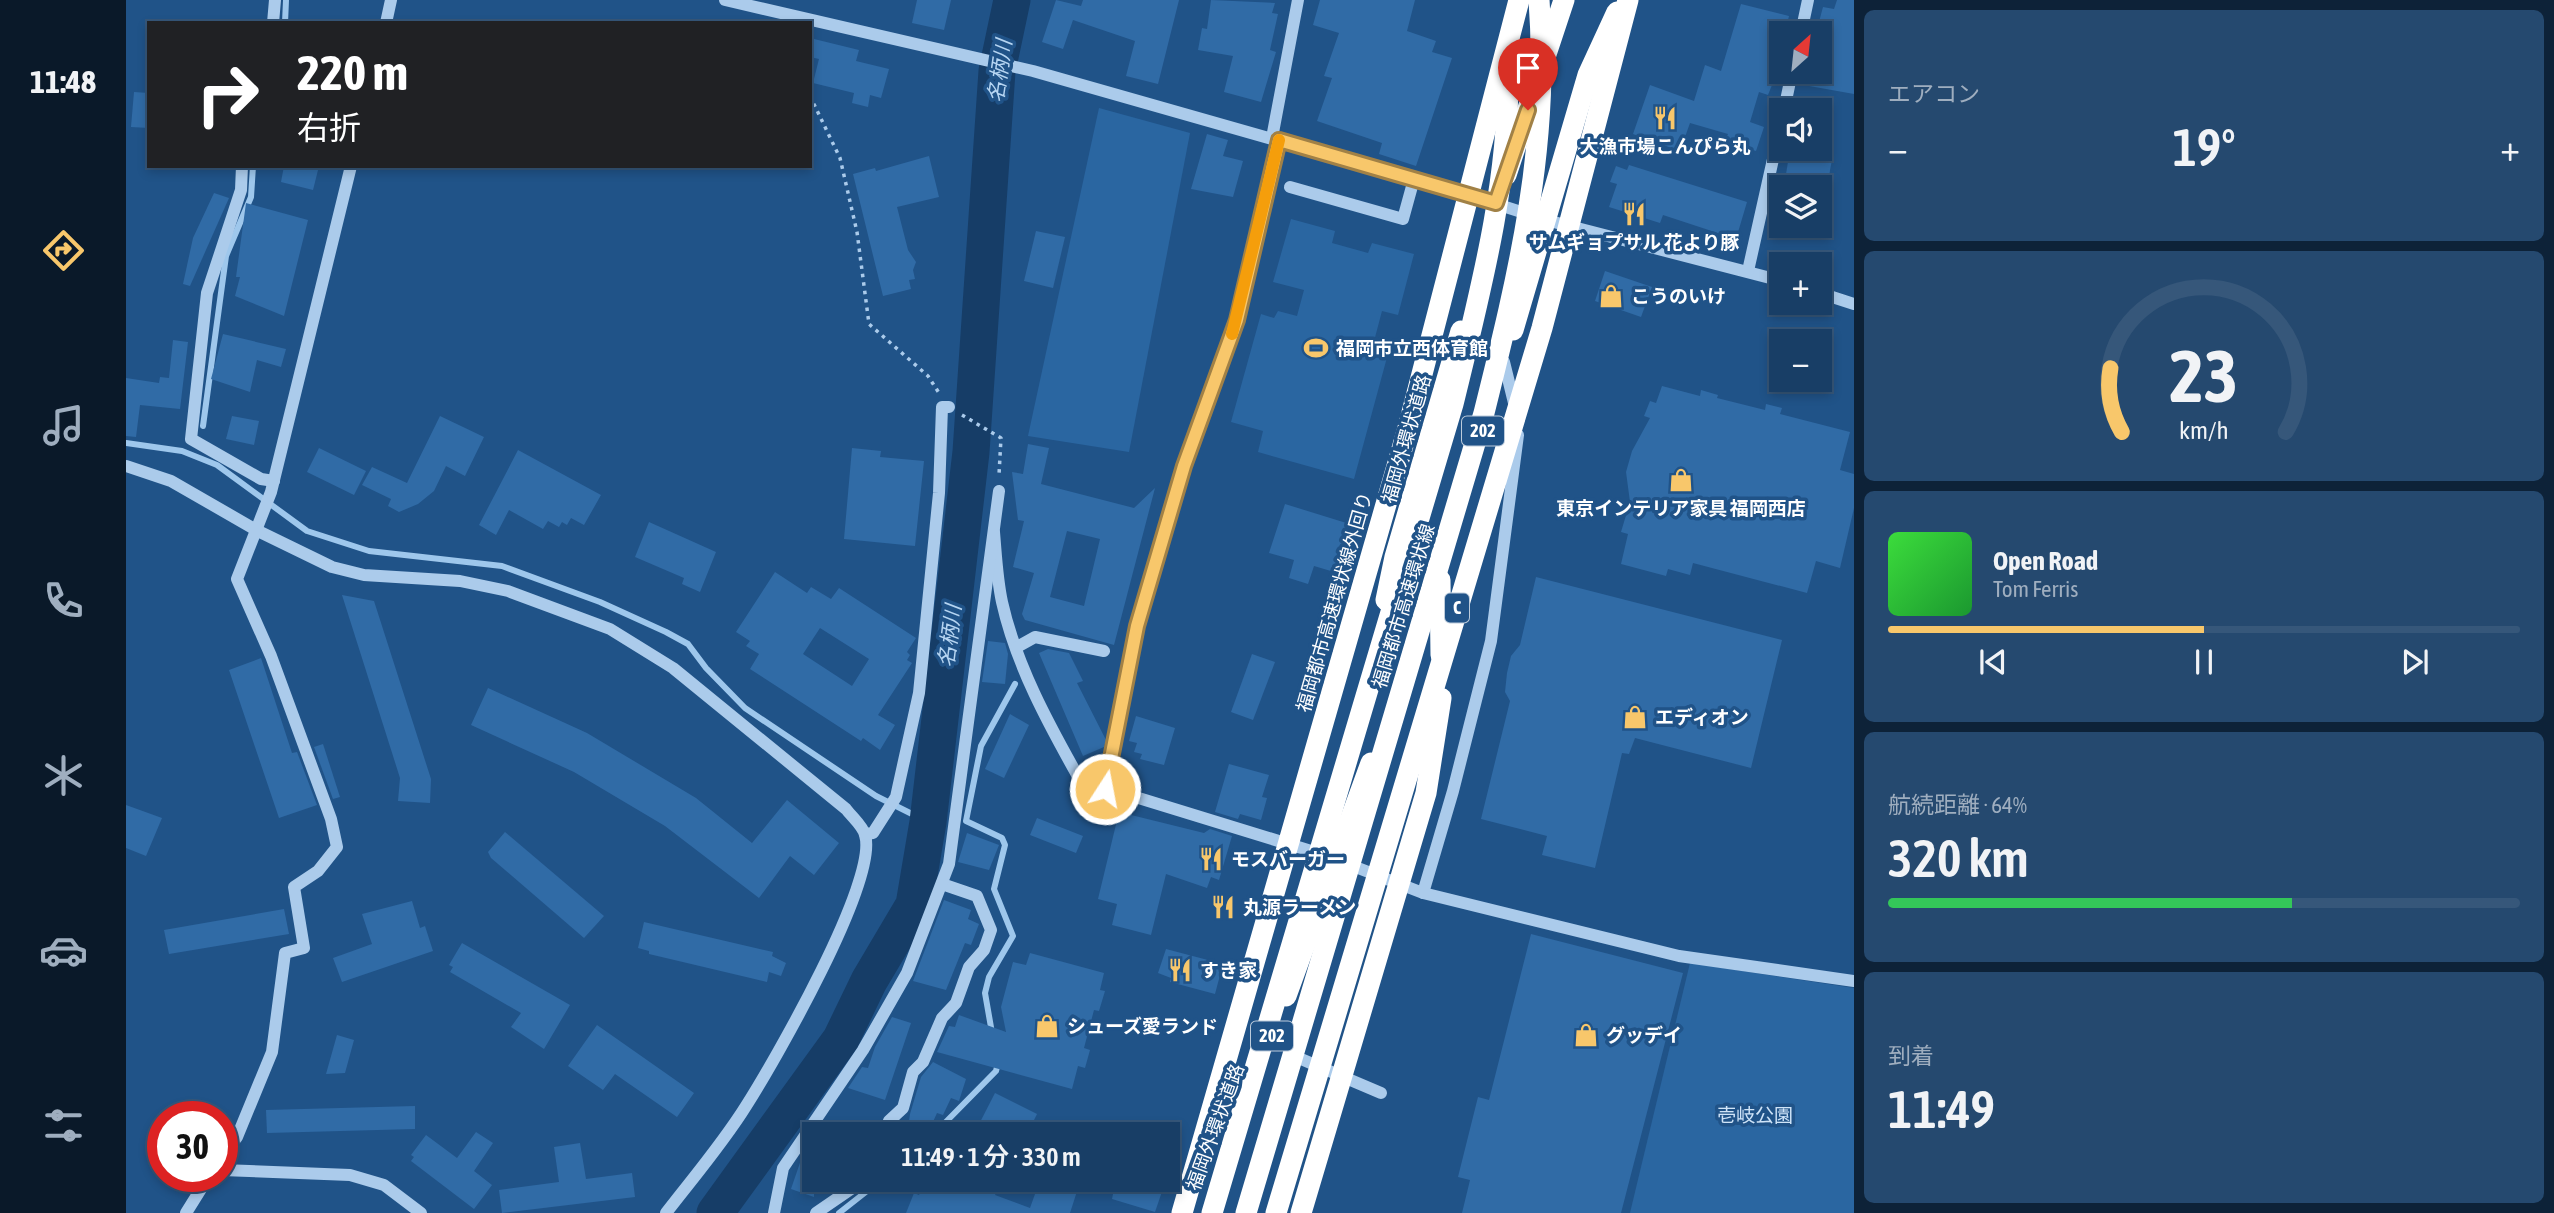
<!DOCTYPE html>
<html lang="ja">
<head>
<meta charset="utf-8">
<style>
	:root { --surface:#183e66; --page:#25496f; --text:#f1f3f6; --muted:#9faebf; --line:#36577a; --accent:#f8c76b }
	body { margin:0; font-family:"Asap Condensed","Noto Sans JP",sans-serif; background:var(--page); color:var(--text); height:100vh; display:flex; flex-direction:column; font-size:26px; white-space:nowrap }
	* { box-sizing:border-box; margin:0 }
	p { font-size:23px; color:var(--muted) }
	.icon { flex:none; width:38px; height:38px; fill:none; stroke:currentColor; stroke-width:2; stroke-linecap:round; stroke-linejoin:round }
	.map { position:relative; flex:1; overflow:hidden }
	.drawer { display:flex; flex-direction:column; gap:10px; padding:10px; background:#0d2238; width:700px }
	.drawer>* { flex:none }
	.guide { position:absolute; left:21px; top:21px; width:665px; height:147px; border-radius:0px; box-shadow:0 4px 10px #0003,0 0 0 2px var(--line); background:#202124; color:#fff; overflow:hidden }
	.needle { width:46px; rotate:27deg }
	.controls { position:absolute; left:1643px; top:21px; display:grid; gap:14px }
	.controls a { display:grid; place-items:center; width:63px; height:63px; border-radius:0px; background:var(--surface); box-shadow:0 4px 10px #0003,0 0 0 2px var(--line); font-size:35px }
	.speed { position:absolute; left:21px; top:1101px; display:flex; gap:14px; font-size:35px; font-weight:700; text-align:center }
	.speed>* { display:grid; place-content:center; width:91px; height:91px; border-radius:50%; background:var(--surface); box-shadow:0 4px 10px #0003,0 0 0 2px var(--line); line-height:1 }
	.speed .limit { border:10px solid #d22; background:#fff; color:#111 }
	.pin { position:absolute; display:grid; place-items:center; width:60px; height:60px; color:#fff; margin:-72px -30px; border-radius:50% 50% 50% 0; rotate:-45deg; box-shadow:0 0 7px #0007 }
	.pin .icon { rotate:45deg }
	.me { position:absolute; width:77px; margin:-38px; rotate:11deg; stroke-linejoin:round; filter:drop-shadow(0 0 5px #0008) }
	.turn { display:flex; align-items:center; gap:24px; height:147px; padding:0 35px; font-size:32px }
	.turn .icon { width:91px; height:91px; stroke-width:2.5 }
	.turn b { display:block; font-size:49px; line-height:60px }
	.big { font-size:52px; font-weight:600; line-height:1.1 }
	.drawer .tile { flex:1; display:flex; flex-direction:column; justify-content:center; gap:10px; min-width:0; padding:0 24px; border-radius:10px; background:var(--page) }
	.drawer .dial { align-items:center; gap:0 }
	.dial svg { height:182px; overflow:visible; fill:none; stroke:var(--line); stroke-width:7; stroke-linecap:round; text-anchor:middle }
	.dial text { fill:var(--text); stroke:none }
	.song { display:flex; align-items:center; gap:21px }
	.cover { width:84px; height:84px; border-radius:10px; background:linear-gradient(135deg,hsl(120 70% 55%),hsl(130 70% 35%)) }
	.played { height:7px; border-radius:4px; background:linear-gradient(90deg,var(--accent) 50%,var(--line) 50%) }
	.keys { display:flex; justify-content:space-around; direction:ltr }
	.heat { display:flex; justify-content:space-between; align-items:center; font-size:38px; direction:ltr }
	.charge { height:10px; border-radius:5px; background:linear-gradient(90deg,#34c759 64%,var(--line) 0) }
	.trip { position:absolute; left:676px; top:1122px; width:378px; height:70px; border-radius:0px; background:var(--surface); box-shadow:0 4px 10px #0003,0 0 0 2px var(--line); font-weight:600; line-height:70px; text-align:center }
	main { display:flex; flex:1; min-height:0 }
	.tab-bar { display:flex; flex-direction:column; width:126px; justify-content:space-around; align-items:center; background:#0a1929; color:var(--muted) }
	.tab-bar .icon { width:49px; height:49px }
	.tab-bar .on { color:var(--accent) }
	.tab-bar b { font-size:32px; color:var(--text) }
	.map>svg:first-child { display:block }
</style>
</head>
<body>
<main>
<nav class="tab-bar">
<b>11:48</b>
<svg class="icon on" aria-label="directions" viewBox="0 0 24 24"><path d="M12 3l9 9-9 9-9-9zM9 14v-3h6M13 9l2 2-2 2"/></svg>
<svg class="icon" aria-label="music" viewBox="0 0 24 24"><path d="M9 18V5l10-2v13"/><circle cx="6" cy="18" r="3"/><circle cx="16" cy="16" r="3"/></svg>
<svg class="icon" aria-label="phone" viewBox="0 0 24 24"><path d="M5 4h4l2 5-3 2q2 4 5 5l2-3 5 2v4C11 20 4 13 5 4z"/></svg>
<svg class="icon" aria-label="climate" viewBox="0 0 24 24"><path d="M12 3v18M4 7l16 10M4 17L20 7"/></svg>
<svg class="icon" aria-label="car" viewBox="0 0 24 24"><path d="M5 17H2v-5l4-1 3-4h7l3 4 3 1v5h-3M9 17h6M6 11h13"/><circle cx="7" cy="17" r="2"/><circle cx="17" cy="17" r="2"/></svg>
<svg class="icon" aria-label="filters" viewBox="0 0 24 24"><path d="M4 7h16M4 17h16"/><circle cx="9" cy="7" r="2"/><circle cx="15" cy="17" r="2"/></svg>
</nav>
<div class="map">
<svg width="1728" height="1213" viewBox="0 0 1728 1213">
	<rect width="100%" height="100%" fill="#205388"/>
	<g fill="#2a66a1">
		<polygon points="973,108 1064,133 1003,452 902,436"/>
		<polygon points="1165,219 1209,231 1206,243 1242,253 1246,243 1288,254 1272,315 1256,311 1247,345 1263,350 1228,479 1132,452 1137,431 1105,422 1135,314 1148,318 1152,311 1171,316 1178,290 1147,282"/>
		<polygon points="1564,963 1728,988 1728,1213 1504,1213"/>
	</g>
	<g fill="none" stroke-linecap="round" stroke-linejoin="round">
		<g stroke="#9ec7ec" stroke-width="6">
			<polyline points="159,23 160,0"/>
			<polyline points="77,426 100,256 125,197 127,166"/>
			<polyline points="0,443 56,451 91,465 181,531 243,551 376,566 474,602 540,632 562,644 580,668 619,708 750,796 802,822"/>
			<polyline points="866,1033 859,993 863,977 887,936 868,889 879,845 876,838 840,821 855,746 889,684"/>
			<polyline points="808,1134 870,1071 872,1063"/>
			<polyline points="713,1213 755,1180"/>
		</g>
		<polyline stroke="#163d67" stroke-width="37" points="589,1213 715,1039 743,981 788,905 802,822 845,452 871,71 886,0"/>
	</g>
	<g fill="#306ba6" fill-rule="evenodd">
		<polygon points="791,0 825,0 818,30 786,23"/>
		<polygon points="930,0 955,6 957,0 1053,0 1032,84 1000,76 1009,41 947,20 937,49 916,42"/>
		<polygon points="1085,0 1149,3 1146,13 1152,14 1144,50 1150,52 1135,102 1098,92 1107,56 1072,50 1076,28 1081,29"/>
		<polygon points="1194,0 1289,0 1281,31 1310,41 1306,52 1326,58 1290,166 1253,154 1256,143 1191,121 1206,78 1198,76 1213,33 1187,25"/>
		<polygon points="1711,0 1728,0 1728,94 1672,84 1675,72 1694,72 1694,33 1690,33 1697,7 1708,9"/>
		<polygon points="1615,4 1663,16 1659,33 1656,33 1656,52 1648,80 1642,95 1633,92 1624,122 1638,127 1630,151 1599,141 1602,134 1564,123 1554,151 1507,134 1524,85 1568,101 1579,65 1595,71"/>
		<polygon points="684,38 733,50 730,61 763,69 755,98 744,95 742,107 726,103 728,93 687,83 693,59 684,57"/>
		<polygon points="8,92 23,93 23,128 5,127"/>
		<polygon points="1081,134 1102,140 1097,156 1117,161 1107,197 1065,189"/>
		<polygon points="1664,149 1707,154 1701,187 1658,187"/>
		<polygon points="803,156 813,197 771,207 782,250 790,262 787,270 789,279 783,280 785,289 757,296 727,174 749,168 750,171"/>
		<polygon points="1503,165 1621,202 1610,239 1537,215 1534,223 1483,207 1491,184 1484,182 1490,166 1501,170"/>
		<polygon points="158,166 193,166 187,190 155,182"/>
		<polygon points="88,193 103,198 64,286 57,284 67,238"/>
		<polygon points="120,203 182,220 158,316 109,296 114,277 110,277"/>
		<polygon points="910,231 939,237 927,288 898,281"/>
		<polygon points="1479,271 1526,287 1515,317 1469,301"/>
		<polygon points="97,334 160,349 155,367 131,360 124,392 85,379"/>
		<polygon points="47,340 62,342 54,409 14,405 10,437 0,436 0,378 33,383 34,377 43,378"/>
		<polygon points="1536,386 1574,396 1575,390 1592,395 1591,398 1639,410 1640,404 1656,408 1654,414 1724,432 1714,470 1728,474 1728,508 1714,568 1690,561 1681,593 1567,563 1564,575 1542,569 1540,576 1495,564 1502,534 1495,532 1504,502 1500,472 1506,451 1524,418 1518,416 1524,401 1530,403"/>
		<polygon points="106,416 133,421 128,445 100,439"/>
		<polygon points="314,416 358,437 339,476 320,466 308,491 292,504 273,512 262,506 265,499 236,485 246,467 281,483"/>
		<path d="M902 444 923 448 915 484 1008 508 1029 488 988 645 899 620 896 614 908 573 887 567 898 521 892 520 886 472 897 474ZM941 531 974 539 958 606 924 597Z"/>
		<polygon points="193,448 240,471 228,495 181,472"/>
		<polygon points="726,448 755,451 754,457 798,461 789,546 718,539"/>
		<polygon points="392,450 475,495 458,525 445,518 441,525 436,522 433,527 422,521 417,529 383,510 370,535 353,525"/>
		<polygon points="1159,504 1230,526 1215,574 1188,566 1182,584 1163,578 1168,560 1143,553"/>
		<polygon points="523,522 590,552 574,592 556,584 558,578 509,557"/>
		<path d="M649 572 681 593 685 587 705 599 713 588 790 638 781 652 784 655 781 660 786 663 752 715 769 725 754 750 737 738 735 741 624 669 633 654 620 646 624 641 610 632ZM694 628 743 659 726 686 677 654Z"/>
		<polygon points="1410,577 1656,640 1625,768 1509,738 1503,754 1496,753 1469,868 1416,855 1421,836 1355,819 1384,701 1379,692 1381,673 1385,656 1394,645"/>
		<polygon points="216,595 248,601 305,779 304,803 272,801 274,778"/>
		<polygon points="862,641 879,643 882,654 879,684 856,682"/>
		<polygon points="922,649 943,653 957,681 951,683 980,740 978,747 957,756 913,653"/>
		<polygon points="1126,654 1149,662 1127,720 1105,712"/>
		<polygon points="135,658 166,753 171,752 191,805 153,818 103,670"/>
		<polygon points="362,688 461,733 570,798 626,843 661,800 713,843 688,875 664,856 633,898 539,826 448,772 345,725"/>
		<polygon points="884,714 903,725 878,778 859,769"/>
		<polygon points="1010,716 1049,728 1038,765 1014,759 1016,754 1008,752 1011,743 1003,741"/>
		<polygon points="197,744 214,797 207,799 188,747"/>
		<polygon points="1103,764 1143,775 1136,797 1141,798 1135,820 1114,814 1112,819 1089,812"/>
		<polygon points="0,805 36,818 20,856 0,848"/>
		<polygon points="993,812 1078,833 1084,829 1106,836 1093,880 1085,877 1081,888 1040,874 1025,935 986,925 991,904 972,899"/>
		<polygon points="911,818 957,836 950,853 904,835"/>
		<polygon points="379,832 478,916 458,938 365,858 362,852"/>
		<polygon points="841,833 873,845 863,870 832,862"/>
		<polygon points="818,900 845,910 842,919 853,924 845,945 839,943 820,990 787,981"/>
		<polygon points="286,901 294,928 299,926 307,951 216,982 207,958 246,944 236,914"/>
		<polygon points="158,909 163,934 43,954 38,930"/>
		<polygon points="518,922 647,952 646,956 660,963 655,976 643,972 641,982 523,954 523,951 512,948"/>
		<polygon points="1405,934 1557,973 1495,1213 1336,1213 1344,1180 1332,1177 1352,1097 1363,1100"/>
		<polygon points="336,943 444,1005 418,1049 385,1027 395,1013 324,972 327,967 323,965"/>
		<polygon points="1040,949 1097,964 1089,994 1044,982 1045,978 1032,973"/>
		<polygon points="904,953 978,973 974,990 979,991 973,1011 968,1010 958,1048 964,1050 959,1068 952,1066 946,1089 811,1052 823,1026 829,1027 833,1015 880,1032 875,1007 887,962 900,965"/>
		<polygon points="766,1017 785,1023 759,1100 722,1088 736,1067 742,1068 749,1047"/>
		<polygon points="471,1025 568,1093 551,1117 489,1074 477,1090 442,1066"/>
		<polygon points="211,1035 228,1040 219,1073 200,1074"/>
		<polygon points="807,1062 840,1079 833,1101 825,1098 817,1115 811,1113 806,1124 799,1122 798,1127 783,1121 784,1114 795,1077"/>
		<polygon points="869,1093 911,1114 901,1134 848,1134"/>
		<polygon points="289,1106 289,1129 141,1133 140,1110"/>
		<polygon points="350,1132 367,1143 348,1171 366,1185 348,1209 285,1161 288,1157 285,1155 300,1135 331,1158"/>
		<polygon points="688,1138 688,1197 665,1189 677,1154"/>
		<polygon points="454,1143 460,1179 506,1173 509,1197 376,1213 373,1190 433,1182 428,1147"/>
		<polygon points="824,1180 877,1180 869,1195 904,1208 914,1180 1040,1180 1029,1212 986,1199 987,1194 954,1182 944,1213 780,1213 788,1193 793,1195 797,1185 818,1193"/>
	</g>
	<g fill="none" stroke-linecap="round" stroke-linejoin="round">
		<g stroke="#abcbeb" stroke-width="3.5" stroke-dasharray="3.5 5" stroke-linecap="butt">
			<polyline points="684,96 714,158 731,232 743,324 802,376 813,393"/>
			<polyline points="836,415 875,438 873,475"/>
		</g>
		<g stroke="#abcbeb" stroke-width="12">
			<polyline points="599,0 907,71 1336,193 1420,220 1656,281"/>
			<polyline points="147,23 149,0"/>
			<polyline points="260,23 265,0"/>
			<polyline points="1675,33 1682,0"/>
			<polyline points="1658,110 1666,72"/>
			<polyline points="1146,138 1172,0"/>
			<polyline points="116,166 115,190 81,293 65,439 135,479 148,481"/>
			<polyline points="1164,187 1277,219 1288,179"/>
			<polyline points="1622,271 1656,119"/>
			<polyline points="1694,293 1728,304"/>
			<polyline points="1378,362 1389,407"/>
			<path d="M0 466 45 481 132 531 206 567 238 575 334 581 382 591 484 629 547 668 720 809C726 817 737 826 739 835 753 880 648 1062 620 1106 597 1143 567 1178 540 1213"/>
			<path d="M868 532C870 555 871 579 876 602 890 665 923 725 954 780L1198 855"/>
			<polyline points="891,647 909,637 978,651"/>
			<polyline points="979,789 1011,626 1058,466 1111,320 1153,140"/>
			<polyline points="739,834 747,833 770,797 793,693 813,493 816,407 823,407"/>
			<polyline points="1219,863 1297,893 1553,956 1728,981"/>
			<polyline points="1297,893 1327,791 1365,641 1392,435"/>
			<polyline points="1168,1056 1255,1093"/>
			<polyline points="758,1134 763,1121 777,1108 787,1072 797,1062 816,1018 830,1003 843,967 858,950 865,930 851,896 816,884"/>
			<polyline points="96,1156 111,1137 146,1052 159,953 178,948 168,887 192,871 211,847 205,819 145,656 111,579 145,492 225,166"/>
			<polyline points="96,1170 224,1175 258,1185 295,1213"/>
			<polyline points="60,1213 83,1176"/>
			<polyline points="648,1213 657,1168 737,1050 781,973 823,864 873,491"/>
			<polyline points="690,1213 738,1180"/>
		</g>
		<g stroke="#fff" stroke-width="21">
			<polyline points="1380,175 1438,0"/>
			<polyline points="1387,330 1462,75 1491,12"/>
			<polyline points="1314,580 1315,655"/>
			<polyline points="1260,600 1269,557 1335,331"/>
			<polyline points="1160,996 1245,763"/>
		</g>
		<g stroke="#fff" stroke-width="21">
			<polyline points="1056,1213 1282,428 1393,0"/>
			<path d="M1086 1213 1327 404C1354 293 1384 181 1382 66"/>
			<path d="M1120 1213 1358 413C1393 273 1424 145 1413 0"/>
			<polyline points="1150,1213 1416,328 1502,0"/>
			<polyline points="1175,1213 1300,793 1315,698"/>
		</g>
	</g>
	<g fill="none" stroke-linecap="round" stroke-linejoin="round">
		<g stroke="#a18146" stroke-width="18">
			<polyline id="route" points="979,789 1011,626 1058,466 1111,320 1153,140 1370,203 1402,110"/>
		</g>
		<use href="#route" stroke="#f8c76b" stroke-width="12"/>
		<polyline stroke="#f59e0b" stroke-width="12" points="1106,334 1153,140"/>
	</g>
	<defs>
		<g id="restaurant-bare" transform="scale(1.89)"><path d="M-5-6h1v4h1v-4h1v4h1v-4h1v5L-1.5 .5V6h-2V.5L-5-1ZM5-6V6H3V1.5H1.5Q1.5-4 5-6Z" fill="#f8c76b" stroke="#205388" stroke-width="2.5" paint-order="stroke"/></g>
		<g id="shop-bare" transform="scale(1.89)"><path d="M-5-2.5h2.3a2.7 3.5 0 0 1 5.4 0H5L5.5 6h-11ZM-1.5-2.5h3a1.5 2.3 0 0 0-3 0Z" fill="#f8c76b" stroke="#205388" stroke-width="2.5" paint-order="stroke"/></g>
		<g id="stadium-bare" transform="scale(1.89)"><path d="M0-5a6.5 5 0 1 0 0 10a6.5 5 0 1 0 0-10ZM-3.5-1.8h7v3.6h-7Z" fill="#f8c76b" stroke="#205388" stroke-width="2.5" paint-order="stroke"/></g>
	</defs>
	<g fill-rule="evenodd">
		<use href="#restaurant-bare" x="1539" y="118"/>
		<use href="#restaurant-bare" x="1508" y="214"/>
		<use href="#shop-bare" x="1485" y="296"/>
		<use href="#stadium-bare" x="1190" y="348"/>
		<use href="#shop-bare" x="1555" y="480"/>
		<use href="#shop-bare" x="1509" y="717"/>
		<use href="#restaurant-bare" x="1085" y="859"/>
		<use href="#restaurant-bare" x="1097" y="907"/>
		<use href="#restaurant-bare" x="1054" y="970"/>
		<use href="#shop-bare" x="921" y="1026"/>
		<use href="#shop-bare" x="1460" y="1035"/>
	</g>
	<g text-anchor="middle" stroke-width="7" stroke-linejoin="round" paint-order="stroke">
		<g fill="#205388" stroke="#bccbdb" stroke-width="2">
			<rect x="1336" y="416.5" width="42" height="29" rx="5"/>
			<rect x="1319" y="593.5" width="24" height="29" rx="5"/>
			<rect x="1125" y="1021.5" width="42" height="29" rx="5"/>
		</g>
		<g font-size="18" font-weight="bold" fill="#fff">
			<text x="1357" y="437">202</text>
			<text x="1331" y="614">C</text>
			<text x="1146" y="1042">202</text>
		</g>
		<g font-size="19" font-weight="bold" fill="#fff" stroke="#205388" text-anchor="start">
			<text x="1539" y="153" text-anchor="middle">大漁市場こんぴら丸</text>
			<text x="1508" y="249" text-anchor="middle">サムギョプサル 花より豚</text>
			<text x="1505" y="303">こうのいけ</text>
			<text x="1210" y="355">福岡市立西体育館</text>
			<text x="1555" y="515" text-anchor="middle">東京インテリア家具 福岡西店</text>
			<text x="1529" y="724">エディオン</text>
			<text x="1105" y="866">モスバーガー</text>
			<text x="1117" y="914">丸源ラーメン</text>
			<text x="1074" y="977">すき家</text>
			<text x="941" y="1033">シューズ愛ランド</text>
			<text x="1480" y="1042">グッデイ</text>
		</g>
		<g font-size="19" fill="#fff" stroke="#205388">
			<text transform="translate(1280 439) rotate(-74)" y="7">福岡外環状道路</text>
			<text transform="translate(1208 602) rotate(-74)" y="7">福岡都市高速環状線外回り</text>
			<text transform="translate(1277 606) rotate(-73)" y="7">福岡都市高速環状線</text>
			<text transform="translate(1089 1127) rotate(-70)" y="7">福岡外環状道路</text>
		</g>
		<g font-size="19" fill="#cfe4f8" stroke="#205388">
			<text x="1629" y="1122">壱岐公園</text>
		</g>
		<g font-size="21" font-style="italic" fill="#b6d5f2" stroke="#205388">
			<text transform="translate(874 71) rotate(-82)" y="7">名柄川</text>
			<text transform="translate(824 636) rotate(-83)" y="7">名柄川</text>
		</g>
	</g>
</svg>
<div class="controls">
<a><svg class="needle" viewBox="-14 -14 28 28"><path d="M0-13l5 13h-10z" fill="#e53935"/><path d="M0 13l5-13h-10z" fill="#9faebf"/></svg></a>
<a><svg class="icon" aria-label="sound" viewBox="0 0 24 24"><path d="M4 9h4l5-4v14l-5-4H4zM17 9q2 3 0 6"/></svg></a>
<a><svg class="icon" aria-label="layers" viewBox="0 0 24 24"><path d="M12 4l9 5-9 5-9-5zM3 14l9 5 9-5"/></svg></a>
<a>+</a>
<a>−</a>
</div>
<div class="speed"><div class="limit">30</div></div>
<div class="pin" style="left:1402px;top:110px;background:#d93025"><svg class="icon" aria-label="arrive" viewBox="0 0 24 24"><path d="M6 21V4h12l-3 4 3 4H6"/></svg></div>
<svg class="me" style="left:979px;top:789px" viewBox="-20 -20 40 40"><circle r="17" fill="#f8c76b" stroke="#fff" stroke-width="3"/><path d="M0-11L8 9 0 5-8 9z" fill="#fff"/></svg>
<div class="trip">11:49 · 1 分 · 330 m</div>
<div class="guide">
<div class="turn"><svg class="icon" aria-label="right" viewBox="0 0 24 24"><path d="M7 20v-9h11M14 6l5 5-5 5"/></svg><div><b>220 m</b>右折</div></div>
</div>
</div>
<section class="drawer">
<div class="tile"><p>エアコン</p>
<div class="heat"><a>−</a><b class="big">19°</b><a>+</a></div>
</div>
<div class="tile dial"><svg viewBox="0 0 100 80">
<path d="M14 69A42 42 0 1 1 86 69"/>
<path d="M14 69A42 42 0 0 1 9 41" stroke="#f8c76b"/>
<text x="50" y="56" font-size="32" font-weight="700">23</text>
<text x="50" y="72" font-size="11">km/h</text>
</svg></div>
<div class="tile">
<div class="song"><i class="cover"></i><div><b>Open Road</b><p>Tom Ferris</p></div></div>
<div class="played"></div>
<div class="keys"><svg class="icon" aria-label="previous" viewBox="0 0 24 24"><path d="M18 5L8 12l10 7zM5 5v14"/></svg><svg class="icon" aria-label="pause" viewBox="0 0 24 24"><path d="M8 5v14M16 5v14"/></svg><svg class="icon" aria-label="next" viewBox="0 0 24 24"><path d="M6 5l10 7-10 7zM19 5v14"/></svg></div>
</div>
<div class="tile"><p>航続距離 · 64%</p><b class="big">320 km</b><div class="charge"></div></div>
<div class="tile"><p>到着</p><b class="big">11:49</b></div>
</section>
</main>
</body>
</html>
